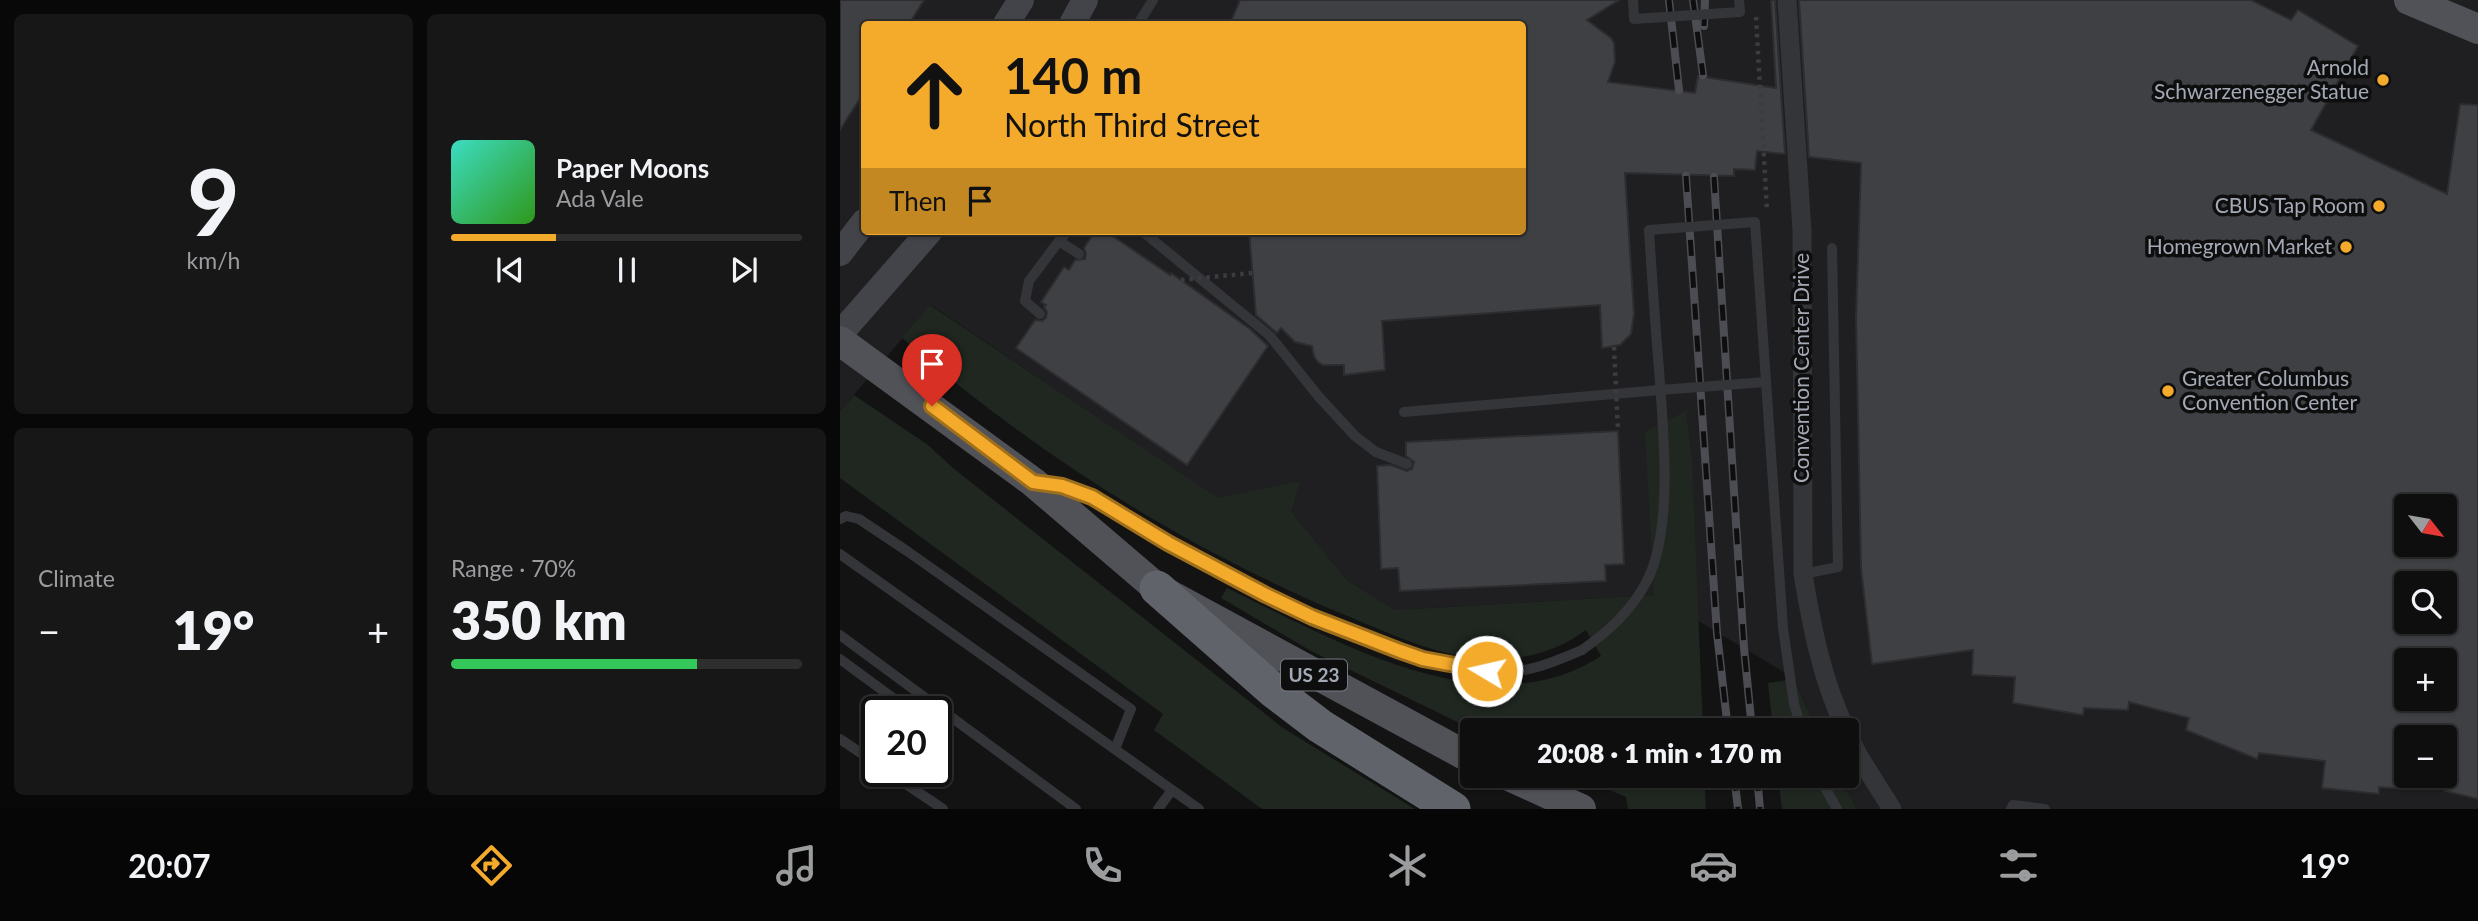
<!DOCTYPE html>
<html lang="en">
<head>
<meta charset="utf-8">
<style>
	:root { --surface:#0e0e0f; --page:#171718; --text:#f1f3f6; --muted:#9b9c9e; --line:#2e2e2f; --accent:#f4ab2b }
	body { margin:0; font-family:Lato,sans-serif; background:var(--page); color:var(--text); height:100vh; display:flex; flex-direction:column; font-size:26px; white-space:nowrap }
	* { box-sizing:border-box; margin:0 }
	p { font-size:23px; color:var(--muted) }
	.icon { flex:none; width:38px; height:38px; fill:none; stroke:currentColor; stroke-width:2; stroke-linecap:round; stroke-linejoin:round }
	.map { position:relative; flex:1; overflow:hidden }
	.side { display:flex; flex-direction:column; gap:14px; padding:14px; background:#080808; width:840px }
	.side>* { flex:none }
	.hud { position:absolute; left:21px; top:21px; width:665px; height:214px; border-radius:7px; box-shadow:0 2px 5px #0004,0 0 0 2px var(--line); background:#f4ab2b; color:#111; overflow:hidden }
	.needle { width:46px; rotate:121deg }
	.buttons { position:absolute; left:1554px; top:494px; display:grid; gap:14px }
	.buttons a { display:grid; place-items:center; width:63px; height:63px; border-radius:7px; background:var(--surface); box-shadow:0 2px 5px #0004,0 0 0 2px var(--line); font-size:35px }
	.speed { position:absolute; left:21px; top:696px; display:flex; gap:14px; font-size:35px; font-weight:700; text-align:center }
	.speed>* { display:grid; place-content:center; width:91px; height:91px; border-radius:50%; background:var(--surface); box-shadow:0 2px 5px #0004,0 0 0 2px var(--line); line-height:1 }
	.speed .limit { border:4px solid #111; border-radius:10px; background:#fff; color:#111 }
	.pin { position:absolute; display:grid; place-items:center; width:60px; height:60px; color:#fff; margin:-72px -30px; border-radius:50% 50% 50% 0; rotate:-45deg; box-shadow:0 0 7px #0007 }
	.pin .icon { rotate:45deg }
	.me { position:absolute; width:77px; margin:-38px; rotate:279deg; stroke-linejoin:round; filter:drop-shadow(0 0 5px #0008) }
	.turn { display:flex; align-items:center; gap:24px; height:147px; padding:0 28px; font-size:32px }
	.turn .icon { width:91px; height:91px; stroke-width:2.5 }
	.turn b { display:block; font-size:49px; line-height:60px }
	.then { display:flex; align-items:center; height:66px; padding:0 28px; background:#0003; gap:14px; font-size:26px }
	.big { font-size:52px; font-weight:800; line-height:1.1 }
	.side .tile { flex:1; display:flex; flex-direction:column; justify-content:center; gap:10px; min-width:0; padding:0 24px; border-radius:10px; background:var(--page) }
	.side .dial { align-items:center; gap:0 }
	.dial b { font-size:91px; line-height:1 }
	.song { display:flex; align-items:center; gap:21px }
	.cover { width:84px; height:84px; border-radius:10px; background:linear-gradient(135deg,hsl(170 70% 55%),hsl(110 70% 35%)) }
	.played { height:7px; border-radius:4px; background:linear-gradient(90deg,var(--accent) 30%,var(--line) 30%) }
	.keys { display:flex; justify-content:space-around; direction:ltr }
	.heat { display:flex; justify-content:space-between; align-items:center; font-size:38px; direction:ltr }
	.charge { height:10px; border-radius:5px; background:linear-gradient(90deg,#34c759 70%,var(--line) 0) }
	.side .tiles { flex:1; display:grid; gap:14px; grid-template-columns:repeat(2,1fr) }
	.trip { position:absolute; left:620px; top:718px; width:399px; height:70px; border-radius:7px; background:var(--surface); box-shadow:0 2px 5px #0004,0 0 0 2px var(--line); font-weight:800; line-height:70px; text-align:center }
	.tab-bar { display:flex; height:112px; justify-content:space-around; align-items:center; background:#060606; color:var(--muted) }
	.tab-bar .icon { width:49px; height:49px }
	.tab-bar .selected { color:var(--accent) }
	.tab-bar b { font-size:32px; color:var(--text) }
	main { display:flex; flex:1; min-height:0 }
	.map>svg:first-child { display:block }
</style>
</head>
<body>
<main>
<section class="side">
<div class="tiles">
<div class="tile dial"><b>9</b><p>km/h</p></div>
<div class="tile">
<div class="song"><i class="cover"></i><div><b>Paper Moons</b><p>Ada Vale</p></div></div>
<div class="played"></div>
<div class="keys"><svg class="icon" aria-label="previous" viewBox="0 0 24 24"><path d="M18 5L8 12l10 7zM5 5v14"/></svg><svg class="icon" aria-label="pause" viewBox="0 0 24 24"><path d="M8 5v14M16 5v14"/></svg><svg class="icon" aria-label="next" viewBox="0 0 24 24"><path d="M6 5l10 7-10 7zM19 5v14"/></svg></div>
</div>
<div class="tile"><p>Climate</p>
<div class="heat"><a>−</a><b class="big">19°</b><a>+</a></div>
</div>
<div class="tile"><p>Range · 70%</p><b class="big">350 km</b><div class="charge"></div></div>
</div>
</section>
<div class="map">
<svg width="1638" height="809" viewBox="0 0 1638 809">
	<rect width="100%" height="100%" fill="#131314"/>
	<path fill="#1f1f21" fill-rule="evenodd" d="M0 0H1638V809H1017L998 775H1006V730H977L954 678 815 595 555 610 507 580 450 512 460 481 378 499 91 305 0 411ZM24 24H682V231H24ZM1566 506H1605V544H1566ZM1566 583H1605V621H1566ZM1566 660H1605V698H1566ZM1566 737H1605V775H1566Z"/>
	<g fill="#1f2720">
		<path d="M90 305 378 498 460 481 451 512 507 580 555 610 814 595 805 432 846 411 852 461 863 730H634L471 651 381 598 387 588C494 640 647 731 761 656L746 630C716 652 684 660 647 659 603 658 550 634 510 617 347 550 195 454 62 338Z"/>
		<polygon points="14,395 88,445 113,468 443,728 575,809 422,809 314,730 323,714 0,478 0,411"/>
		<polygon points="954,679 977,730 933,730 928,683"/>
		<polygon points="736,775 864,775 866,809 788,809 786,797"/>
		<polygon points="938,775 998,775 1017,809 942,809"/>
	</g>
	<g fill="#3f4044" stroke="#2d2d30" stroke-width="2" fill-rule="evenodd">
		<polygon points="0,0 84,0 69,24 24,24 24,92 0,130"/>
		<polygon points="400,0 779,0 747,20 771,38 774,43 775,62 768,82 855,93 858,76 936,88 931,0 935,0 945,154 917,151 915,170 894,169 894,176 785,173 794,314 791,334 780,345 762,348 760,305 542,321 545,370 504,375 504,365 483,365 478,362 474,356 472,346 455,342 441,328 437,333 416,315 409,231 682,231 682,24 390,24"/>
		<path d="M959 0H1411L1451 20 1458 10 1518 46 1471 130 1607 194 1620 104 1638 105V799L1605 791V737H1566V789L1539 787V794L1482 788 1485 761 1419 753 1417 759 1346 730 1349 718 1289 702 1288 710 1244 708 1243 715 1173 703 1175 677 1132 675 1133 650 1032 664 1021 568 1016 318 1021 163 969 157ZM1566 506H1605V544H1566ZM1566 583H1605V621H1566ZM1566 660H1605V698H1566Z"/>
		<polygon points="255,231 265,231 330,275 331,273 410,329 428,346 347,465 176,348 195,320 202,321 206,318 207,312 204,307 206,305 201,302 224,267 229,270 235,260 245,259 246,254 244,248"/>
		<polygon points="778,431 784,564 765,565 766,581 560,591 558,568 541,569 537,466 550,465 567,471 572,469 574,462 566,456 566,442"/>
	</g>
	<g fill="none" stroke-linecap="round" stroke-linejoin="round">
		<polyline stroke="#3a3c40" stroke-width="4.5" stroke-dasharray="3.5 5" stroke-linecap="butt" points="916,17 927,211"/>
		<g stroke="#343539" stroke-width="10">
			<polyline points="298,24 313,0"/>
			<polyline points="228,231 219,241 239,254"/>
			<polyline points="302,231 430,336 479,397 515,436 536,452 567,464"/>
			<polyline points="200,314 185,301 189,281 219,241"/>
			<polyline points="564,412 820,390"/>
			<path d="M207 484C253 490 290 522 330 544 391 578 452 609 517 635 562 653 611 671 660 672 689 673 716 661 742 650"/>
			<polyline points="0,519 6,516 19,519 67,551 291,709 275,749"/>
			<polyline points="0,554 359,809"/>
			<polyline points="963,574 998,567 992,248"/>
			<polyline points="0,635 236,809"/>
			<polyline points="0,659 72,712"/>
			<polyline points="0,739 37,764"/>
			<polyline points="48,772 103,809"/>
			<polyline points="978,775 997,809"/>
			<polyline points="318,809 332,790"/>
			<polyline points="1171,809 1173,805 1205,809"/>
		</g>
		<g stroke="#343539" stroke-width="19">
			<path d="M947 0 962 231 963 574C972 628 982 680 1006 730"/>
			<polyline points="1006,730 1018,755 1052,809"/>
		</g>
		<g stroke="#424449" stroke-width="26">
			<polyline points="166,24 181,0"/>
			<polyline points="232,24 245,0"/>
			<polyline points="0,253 24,222"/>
			<polyline points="0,334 90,231"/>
		</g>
		<g stroke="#505258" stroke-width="30">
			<polyline points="1569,0 1638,29"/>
			<polyline points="0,341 193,482 317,588 632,759"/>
			<polyline points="667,775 741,809"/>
		</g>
		<polyline stroke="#60636a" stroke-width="35" points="317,588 434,691 480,726 613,809"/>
		<g stroke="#4b4d52" stroke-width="8">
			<g id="rail">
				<polyline points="829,0 839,90"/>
				<polyline points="853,0 863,75"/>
				<polyline points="864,26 865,0"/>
				<polyline points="846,176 877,633 888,730"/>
				<polyline points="874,177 904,648 912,730"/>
				<polyline points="894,775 898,809"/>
				<polyline points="917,775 920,809"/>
			</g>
		</g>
		<use href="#rail" stroke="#0e0e0f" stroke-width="5" stroke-dasharray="16" stroke-linecap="butt"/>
		<g stroke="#3a3c40" stroke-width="4.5" stroke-dasharray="3.5 5" stroke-linecap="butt">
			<polyline points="341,280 412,273"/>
			<polyline points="774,347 778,431"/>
		</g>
		<g stroke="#343539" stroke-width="10">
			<polyline points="793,0 794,19 900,12 899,0"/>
			<polyline points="820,390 926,382"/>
			<path d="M742 650C769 631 791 611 807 581 834 527 823 429 819 369 815 323 812 277 809 230L915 222 943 628 954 704 962 730"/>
		</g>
	</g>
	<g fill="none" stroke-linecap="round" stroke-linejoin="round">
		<g stroke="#9f6f1c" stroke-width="18">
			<polyline id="route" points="92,406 193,482 222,486 252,497 328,543 426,595 472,617 560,651 583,659 647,671"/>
		</g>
		<use href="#route" stroke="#f4ab2b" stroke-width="12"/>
	</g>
	<g fill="#f4ab2b" stroke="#0e0e0f" stroke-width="2.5">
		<circle cx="1543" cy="80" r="7"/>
		<circle cx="1539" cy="206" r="7"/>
		<circle cx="1506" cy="247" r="7"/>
		<circle cx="1328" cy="391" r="7"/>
	</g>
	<g text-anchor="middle" stroke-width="7" stroke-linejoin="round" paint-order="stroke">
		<rect fill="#0e0e0f" stroke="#777b83" stroke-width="2" x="441" y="659.5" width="66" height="31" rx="5"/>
		<g font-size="19" font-weight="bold" fill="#a4aab5">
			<text x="474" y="682">US 23</text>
		</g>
		<g font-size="21" fill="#a4aab5" stroke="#0e0e0f" text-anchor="end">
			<text x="1529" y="75">Arnold<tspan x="1529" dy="24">Schwarzenegger Statue</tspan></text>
			<text x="1525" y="213">CBUS Tap Room</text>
			<text x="1492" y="254">Homegrown Market</text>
			<text x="1342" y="386" text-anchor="start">Greater Columbus<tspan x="1342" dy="24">Convention Center</tspan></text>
		</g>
		<g font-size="21" fill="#a4aab5" stroke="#0e0e0f">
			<text transform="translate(962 368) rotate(-90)" y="7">Convention Center Drive</text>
		</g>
	</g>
</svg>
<div class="buttons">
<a><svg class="needle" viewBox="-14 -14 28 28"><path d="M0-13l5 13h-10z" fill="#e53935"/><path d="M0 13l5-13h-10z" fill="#9b9c9e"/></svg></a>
<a><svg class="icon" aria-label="search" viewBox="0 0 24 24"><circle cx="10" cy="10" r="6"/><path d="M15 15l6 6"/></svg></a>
<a>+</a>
<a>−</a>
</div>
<div class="speed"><div class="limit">20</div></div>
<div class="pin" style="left:92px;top:406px;background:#d93025"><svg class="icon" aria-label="arrive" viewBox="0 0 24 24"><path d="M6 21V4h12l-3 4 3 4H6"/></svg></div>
<svg class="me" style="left:647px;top:671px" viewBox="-20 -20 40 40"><circle r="17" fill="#f4ab2b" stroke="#fff" stroke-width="3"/><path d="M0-11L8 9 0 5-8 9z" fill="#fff"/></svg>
<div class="trip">20:08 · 1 min · 170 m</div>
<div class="hud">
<div class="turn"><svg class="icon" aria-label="ahead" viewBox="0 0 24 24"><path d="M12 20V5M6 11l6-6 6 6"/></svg><div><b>140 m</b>North Third Street</div></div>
<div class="then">Then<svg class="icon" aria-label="arrive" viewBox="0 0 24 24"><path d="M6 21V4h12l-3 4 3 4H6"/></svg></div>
</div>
</div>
</main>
<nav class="tab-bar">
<b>20:07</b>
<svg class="icon selected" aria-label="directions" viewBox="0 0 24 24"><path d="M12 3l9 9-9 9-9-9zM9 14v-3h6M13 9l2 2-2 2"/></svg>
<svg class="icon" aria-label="music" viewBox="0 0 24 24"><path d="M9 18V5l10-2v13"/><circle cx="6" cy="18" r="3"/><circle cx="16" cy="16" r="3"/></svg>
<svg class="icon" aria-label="phone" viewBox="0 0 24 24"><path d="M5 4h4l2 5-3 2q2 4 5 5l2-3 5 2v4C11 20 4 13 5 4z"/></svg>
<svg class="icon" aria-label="climate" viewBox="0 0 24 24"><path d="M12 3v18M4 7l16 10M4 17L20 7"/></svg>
<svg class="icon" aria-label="car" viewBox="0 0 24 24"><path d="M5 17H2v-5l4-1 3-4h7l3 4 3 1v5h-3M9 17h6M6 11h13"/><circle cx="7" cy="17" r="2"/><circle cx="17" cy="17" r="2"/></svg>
<svg class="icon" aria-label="filters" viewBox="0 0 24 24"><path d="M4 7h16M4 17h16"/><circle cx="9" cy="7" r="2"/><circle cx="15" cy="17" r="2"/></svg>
<b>19°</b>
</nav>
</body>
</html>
